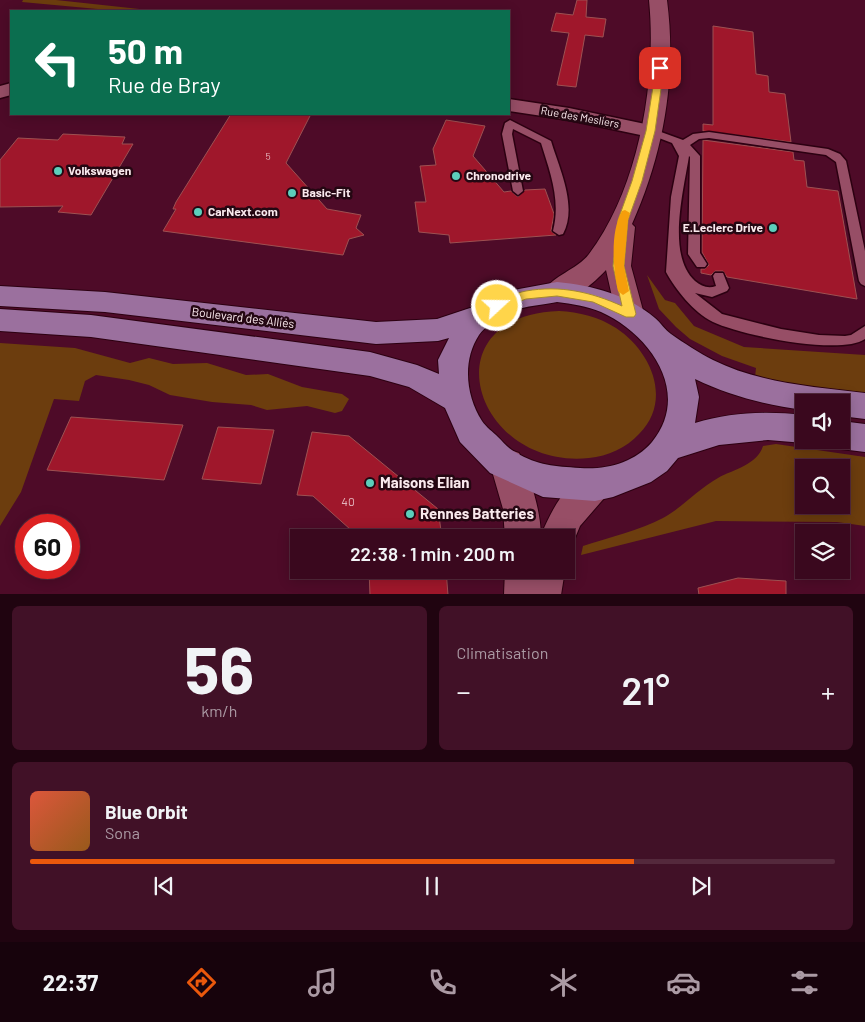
<!DOCTYPE html>
<html lang="fr">
<head>
<meta charset="utf-8">
<style>
	:root { --surface:#3a081e; --page:#411127; --text:#f1f3f6; --muted:#ab9aa4; --line:#54293c; --accent:#ea580c }
	body { margin:0; font-family:Barlow,sans-serif; background:var(--page); color:var(--text); height:100vh; display:flex; flex-direction:column; font-size:19px; white-space:nowrap }
	* { box-sizing:border-box; margin:0 }
	p { font-size:16px; color:var(--muted) }
	.icon { flex:none; width:28px; height:28px; fill:none; stroke:currentColor; stroke-width:2; stroke-linecap:round; stroke-linejoin:round }
	.map { position:relative; height:594px; overflow:hidden }
	.panel { display:flex; flex-direction:column; gap:12px; padding:12px; background:#200410; flex:1 }
	.panel>* { flex:none }
	.top-card { position:absolute; left:10px; top:10px; width:500px; height:105px; border-radius:0px; box-shadow:0 2px 12px #0003,0 0 0 1px var(--line); background:#0b6e4f; color:#fff; overflow:hidden }
	.buttons { position:absolute; left:795px; top:394px; display:grid; gap:10px }
	.buttons a { display:grid; place-items:center; width:55px; height:55px; border-radius:0px; background:var(--surface); box-shadow:0 2px 12px #0003,0 0 0 1px var(--line); font-size:25px }
	.speed { position:absolute; left:15px; top:514px; display:flex; gap:10px; font-size:25px; font-weight:700; text-align:center }
	.speed>* { display:grid; place-content:center; width:65px; height:65px; border-radius:50%; background:var(--surface); box-shadow:0 2px 12px #0003,0 0 0 1px var(--line); line-height:1 }
	.speed .limit { border:8px solid #d22; background:#fff; color:#111 }
	.pin { position:absolute; display:grid; place-items:center; width:42px; height:42px; color:#fff; margin:-21px; border-radius:10px; box-shadow:0 2px 8px #0006 }
	.me { position:absolute; width:55px; margin:-28px; rotate:69deg; stroke-linejoin:round; filter:drop-shadow(0 0 4px #0008) }
	.turn { display:flex; align-items:center; gap:18px; height:105px; padding:0 15px; font-size:22px }
	.turn .icon { width:65px; height:65px; stroke-width:2.5 }
	.turn b { display:block; font-size:35px; line-height:42px }
	.big { font-size:38px; font-weight:600; line-height:1.1 }
	.panel .tile { flex:1; display:flex; flex-direction:column; justify-content:center; gap:8px; min-width:0; padding:0 18px; border-radius:8px; background:var(--page) }
	.panel .dial { align-items:center; gap:0 }
	.dial b { font-size:65px; line-height:1 }
	.song { display:flex; align-items:center; gap:15px }
	.cover { width:60px; height:60px; border-radius:8px; background:linear-gradient(135deg,hsl(10 70% 55%),hsl(30 70% 35%)) }
	.played { height:5px; border-radius:2px; background:linear-gradient(90deg,var(--accent) 75%,var(--line) 75%) }
	.keys { display:flex; justify-content:space-around; direction:ltr }
	.heat { display:flex; justify-content:space-between; align-items:center; font-size:28px; direction:ltr }
	.panel .tiles { flex:1; display:grid; gap:12px; grid-template-columns:1fr 1fr }
	.tile:last-child { grid-column:span 2 }
	.trip { position:absolute; left:290px; top:529px; width:285px; height:50px; border-radius:0px; background:var(--surface); box-shadow:0 2px 12px #0003,0 0 0 1px var(--line); font-weight:600; line-height:50px; text-align:center }
	.tabs { display:flex; height:80px; justify-content:space-around; align-items:center; background:#17030c; color:var(--muted) }
	.tabs .icon { width:35px; height:35px }
	.tabs .selected { color:var(--accent) }
	.tabs b { font-size:22px; color:var(--text) }
	.map>svg:first-child { display:block }
</style>
</head>
<body>
<div class="map">
<svg width="865" height="595" viewBox="0 0 865 595">
	<rect width="100%" height="100%" fill="#4e0b28"/>
	<g fill="#6c3d0e" fill-rule="evenodd">
		<polygon points="23,0 56,0 158,11 119,11 22,2"/>
		<polygon points="647,275 665,300 675,303 694,326 744,347 865,355 865,396 755,377 756,368 722,356 690,339 676,327 659,309"/>
		<path d="M559 311C579 312 599 317 616 328 651 351 673 400 639 434 626 448 608 456 589 458 475 470 426 316 559 311Z"/>
		<polygon points="0,343 75,348 130,363 149,358 173,364 207,363 246,375 268,374 302,387 342,394 349,399 342,411 335,413 307,406 267,410 251,405 212,402 170,395 149,385 129,380 96,375 85,381 79,401 54,399 21,492 0,526"/>
		<path d="M776 444 865 457V526L837 522 716 521 581 555 583 546C607 538 641 530 663 518 683 507 698 489 718 478 734 469 757 465 763 446ZM804 468H841V505H804Z"/>
	</g>
	<g fill="#9f172b" stroke="#9d5152">
		<polygon points="577,0 587,0 586,17 606,19 603,37 585,35 576,87 557,85 569,33 551,31 556,13 573,15"/>
		<polygon points="713,26 753,32 756,74 768,76 769,92 785,94 791,142 703,131 703,124 713,125"/>
		<polygon points="231,114 311,114 286,163 327,209 361,215 356,228 364,235 349,239 343,255 163,231 176,209 173,209 176,202"/>
		<polygon points="446,120 485,126 473,156 504,192 511,191 518,197 525,190 545,189 554,214 551,231 556,235 450,243 449,235 419,232 415,202 426,202 420,166 436,165 433,149"/>
		<polygon points="63,134 125,137 122,144 133,144 91,215 58,212 63,206 0,207 0,160 18,138 58,140"/>
		<polygon points="703,140 793,152 794,160 804,161 807,187 838,191 857,299 727,277 723,271 715,271 711,275 701,273 701,269 705,269 709,265 702,252"/>
		<polygon points="71,417 183,425 164,480 47,470"/>
		<polygon points="218,427 274,430 261,484 202,479"/>
		<polygon points="312,432 349,436 438,509 442,538 360,538 313,496 297,495"/>
		<polygon points="369,570 446,570 448,595 370,595"/>
		<polygon points="738,578 786,581 786,595 699,595 698,588"/>
	</g>
	<g fill="none" stroke-linecap="round" stroke-linejoin="round">
		<g stroke="#2c0011" stroke-width="3">
			<g id="service">
				<path d="M510 120 551 141C559 168 578 206 563 234L559 235 553 231C561 200 550 172 541 143L513 129 512 134 523 191 518 195 513 191 502 134 505 123Z"/>
				<path d="M650 128 683 140 693 134 709 132 828 149 840 154 846 161 865 251V286L861 284 859 281 836 162 826 155 709 138 699 139 690 145 700 156V253L707 264 705 267H697L688 254 690 157 689 156C684 189 666 255 695 281 701 286 708 289 716 286L713 276 715 273H723L729 288 727 291 712 297 695 293 722 314 781 329 819 335 845 336 851 335 865 326V339C840 356 740 335 713 322 693 312 676 290 666 272L671 197 679 156 672 143 646 133 645 131Z"/>
			</g>
		</g>
		<g stroke="#2c0011" stroke-width="3">
			<g id="minor">
				<polygon points="11,83 11,95 0,98 0,86"/>
				<polygon points="509,99 569,108 650,125 657,127 660,131 657,135 650,137 569,120 509,111"/>
			</g>
		</g>
		<g stroke="#2c0011" stroke-width="2">
			<g id="tertiary">
				<path d="M649 0H667C677 76 664 153 632 224L635 227 631 266 644 314 640 322 630 325 620 322 616 314 606 270C592 285 568 306 547 299L543 292C553 275 577 270 589 254 639 188 657 80 649 0Z"/>
				<path d="M507 449 519 453C530 479 540 506 541 535 552 509 567 480 594 469L606 474 611 485 606 496 580 526 570 550 566 552V538H505L503 509 490 464 495 453Z"/>
				<polygon points="505,570 565,570 561,595 504,595"/>
			</g>
		</g>
		<g stroke="#2c0011" stroke-width="2">
			<g id="primary">
				<path d="M557 282C592 285 628 295 655 318 661 323 665 330 671 334 684 343 699 353 713 360 759 383 815 387 865 393V419L841 416V402H804V410C766 405 730 396 695 379L699 397 695 423C731 412 767 411 804 415V440H812L804 443 768 440 719 445 678 458 667 471 651 482 613 497 595 501 543 497 490 473 460 442 445 408 409 387 370 376 91 337 0 331V309L91 315 370 352 417 365 439 374 438 360 449 338 438 341 376 344 105 312 0 306V286L105 292 376 322 437 319 479 305 493 295 503 292ZM557 302C572 304 587 306 601 312 650 334 692 393 652 442 634 463 606 470 580 468 554 466 539 466 515 452 509 449 503 442 498 437 493 432 486 427 482 421 466 396 462 361 479 335 484 327 500 317 509 313 520 306 544 305 557 302Z"/>
				<polygon points="841,421 865,424 865,452 841,449 830,445 827,440 841,440"/>
			</g>
		</g>
		<use href="#service" fill="#974e66" fill-rule="evenodd"/>
		<use href="#minor" fill="#974e66" fill-rule="evenodd"/>
		<use href="#tertiary" fill="#974e66" fill-rule="evenodd"/>
		<use href="#primary" fill="#9b709e" fill-rule="evenodd"/>
	</g>
	<path fill="#ffd54a" stroke="#a68a30" d="M660 66 664 68 655 131 642 181 628 220 624 266 636 314 634 317H626L593 302 557 296 526 299 497 310 493 309 491 306 493 303C504 299 515 293 526 291 560 285 591 292 622 306L613 266 618 220 632 181 646 131 656 68Z"/>
	<path fill="#f59e0b" d="M625 210 630 213 628 220 624 266 629 291 623 295 618 291C613 268 610 232 622 211Z"/>
	<g fill="#5ccebb" stroke="#240712" stroke-width="2">
		<circle cx="58" cy="171" r="5"/>
		<circle cx="456" cy="176" r="5"/>
		<circle cx="292" cy="193" r="5"/>
		<circle cx="198" cy="212" r="5"/>
		<circle cx="773" cy="228" r="5"/>
		<circle cx="370" cy="483" r="5"/>
		<circle cx="410" cy="514" r="5"/>
	</g>
	<g text-anchor="middle" stroke-width="5" stroke-linejoin="round" paint-order="stroke">
		<g font-size="10" fill="#e3b4bc">
			<text x="268" y="160">5</text>
		</g>
		<g font-size="11" fill="#fae9ed" stroke="#240712">
			<text transform="translate(580 117) rotate(10)" y="4">Rue des Mesliers</text>
		</g>
		<g font-size="12" font-weight="bold" fill="#fae9ed" stroke="#240712" text-anchor="start">
			<text x="68" y="175">Volkswagen</text>
			<text x="466" y="180">Chronodrive</text>
			<text x="302" y="197">Basic-Fit</text>
			<text x="208" y="216">CarNext.com</text>
			<text x="763" y="232" text-anchor="end">E.Leclerc Drive</text>
		</g>
		<g font-size="12" fill="#fae9ed" stroke="#240712">
			<text transform="translate(243 318) rotate(7)" y="4">Boulevard des Alliés</text>
		</g>
		<g font-size="12" fill="#e3b4bc">
			<text x="348" y="506">40</text>
		</g>
		<g font-size="15" font-weight="bold" fill="#fae9ed" stroke="#240712" text-anchor="start">
			<text x="380" y="488">Maisons Elian</text>
			<text x="420" y="519">Rennes Batteries</text>
		</g>
	</g>
</svg>
<div class="buttons">
<a><svg class="icon" aria-label="sound" viewBox="0 0 24 24"><path d="M4 9h4l5-4v14l-5-4H4zM17 9q2 3 0 6"/></svg></a>
<a><svg class="icon" aria-label="search" viewBox="0 0 24 24"><circle cx="10" cy="10" r="6"/><path d="M15 15l6 6"/></svg></a>
<a><svg class="icon" aria-label="layers" viewBox="0 0 24 24"><path d="M12 4l9 5-9 5-9-5zM3 14l9 5 9-5"/></svg></a>
</div>
<div class="speed"><div class="limit">60</div></div>
<div class="pin" style="left:660px;top:68px;background:#d93025"><svg class="icon" aria-label="arrive" viewBox="0 0 24 24"><path d="M6 21V4h12l-3 4 3 4H6"/></svg></div>
<svg class="me" style="left:497px;top:306px" viewBox="-20 -20 40 40"><circle r="17" fill="#ffd54a" stroke="#fff" stroke-width="3"/><path d="M0-11L8 9 0 5-8 9z" fill="#fff"/></svg>
<div class="trip">22:38 · 1 min · 200 m</div>
<div class="top-card">
<div class="turn"><svg class="icon" aria-label="left" viewBox="0 0 24 24"><path d="M17 20v-9H6M10 6l-5 5 5 5"/></svg><div><b>50 m</b>Rue de Bray</div></div>
</div>
</div>
<section class="panel">
<div class="tiles">
<div class="tile dial"><b>56</b><p>km/h</p></div>
<div class="tile"><p>Climatisation</p>
<div class="heat"><a>−</a><b class="big">21°</b><a>+</a></div>
</div>
<div class="tile">
<div class="song"><i class="cover"></i><div><b>Blue Orbit</b><p>Sona</p></div></div>
<div class="played"></div>
<div class="keys"><svg class="icon" aria-label="previous" viewBox="0 0 24 24"><path d="M18 5L8 12l10 7zM5 5v14"/></svg><svg class="icon" aria-label="pause" viewBox="0 0 24 24"><path d="M8 5v14M16 5v14"/></svg><svg class="icon" aria-label="next" viewBox="0 0 24 24"><path d="M6 5l10 7-10 7zM19 5v14"/></svg></div>
</div>
</div>
</section>
<nav class="tabs">
<b>22:37</b>
<svg class="icon selected" aria-label="directions" viewBox="0 0 24 24"><path d="M12 3l9 9-9 9-9-9zM9 14v-3h6M13 9l2 2-2 2"/></svg>
<svg class="icon" aria-label="music" viewBox="0 0 24 24"><path d="M9 18V5l10-2v13"/><circle cx="6" cy="18" r="3"/><circle cx="16" cy="16" r="3"/></svg>
<svg class="icon" aria-label="phone" viewBox="0 0 24 24"><path d="M5 4h4l2 5-3 2q2 4 5 5l2-3 5 2v4C11 20 4 13 5 4z"/></svg>
<svg class="icon" aria-label="climate" viewBox="0 0 24 24"><path d="M12 3v18M4 7l16 10M4 17L20 7"/></svg>
<svg class="icon" aria-label="car" viewBox="0 0 24 24"><path d="M5 17H2v-5l4-1 3-4h7l3 4 3 1v5h-3M9 17h6M6 11h13"/><circle cx="7" cy="17" r="2"/><circle cx="17" cy="17" r="2"/></svg>
<svg class="icon" aria-label="filters" viewBox="0 0 24 24"><path d="M4 7h16M4 17h16"/><circle cx="9" cy="7" r="2"/><circle cx="15" cy="17" r="2"/></svg>
</nav>
</body>
</html>
